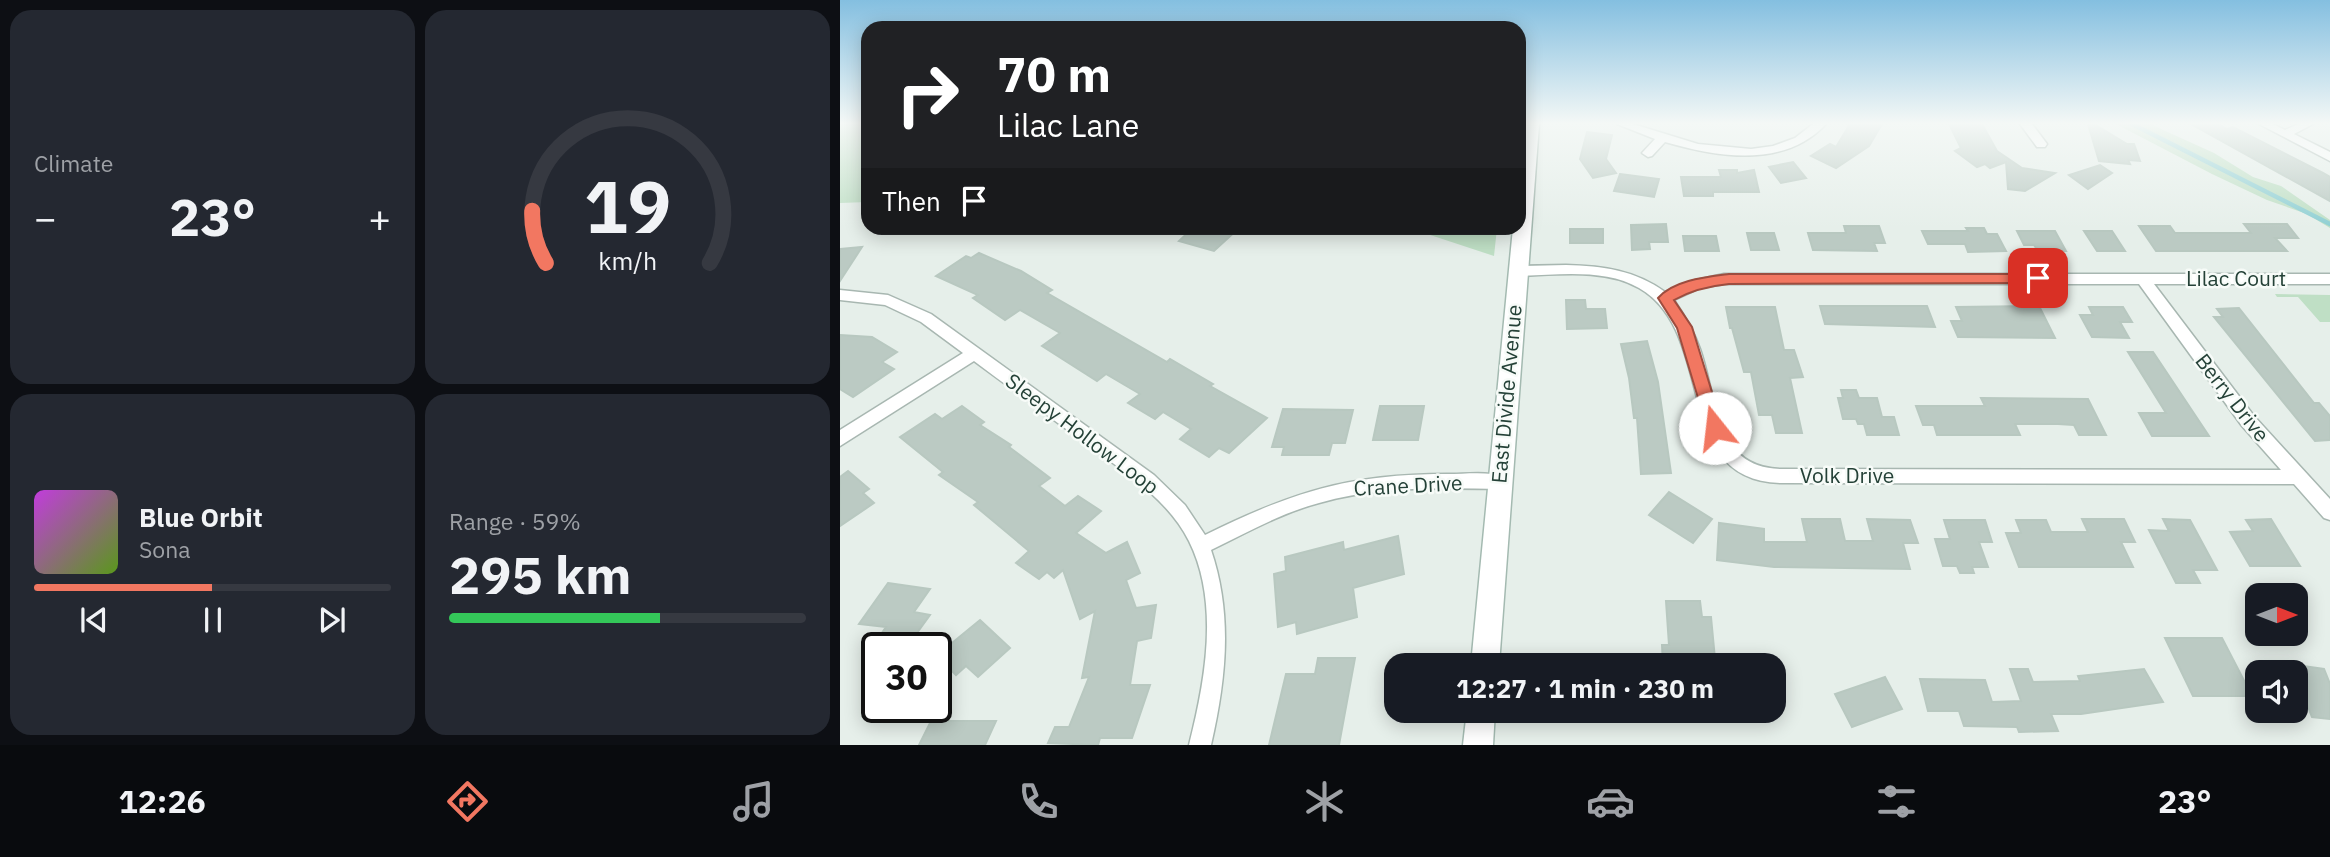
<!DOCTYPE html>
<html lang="en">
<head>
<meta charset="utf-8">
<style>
	:root { --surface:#171b24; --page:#242831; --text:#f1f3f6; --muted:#9ea1a6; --line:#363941; --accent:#f27761 }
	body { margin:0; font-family:"IBM Plex Sans",sans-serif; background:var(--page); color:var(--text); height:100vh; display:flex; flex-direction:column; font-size:26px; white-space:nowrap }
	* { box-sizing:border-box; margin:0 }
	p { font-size:23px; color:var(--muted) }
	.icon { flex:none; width:38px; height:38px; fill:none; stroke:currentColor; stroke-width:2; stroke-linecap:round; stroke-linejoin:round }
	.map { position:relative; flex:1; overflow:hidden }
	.sheet { display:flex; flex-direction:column; gap:10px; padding:10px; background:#0d0f14; width:840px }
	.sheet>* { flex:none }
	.top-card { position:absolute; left:21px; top:21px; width:665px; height:214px; border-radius:21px; box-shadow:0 4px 18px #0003; background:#202124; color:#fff; overflow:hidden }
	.needle { width:46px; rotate:90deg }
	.tools { position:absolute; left:1405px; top:583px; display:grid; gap:14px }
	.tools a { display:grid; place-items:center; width:63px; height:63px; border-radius:14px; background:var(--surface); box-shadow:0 4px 18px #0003; font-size:35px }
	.speed { position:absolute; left:21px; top:632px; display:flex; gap:14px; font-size:35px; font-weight:700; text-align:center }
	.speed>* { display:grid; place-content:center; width:91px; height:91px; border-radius:50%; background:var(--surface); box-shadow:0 4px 18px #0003; line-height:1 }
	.speed .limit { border:4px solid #111; border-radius:10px; background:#fff; color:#111 }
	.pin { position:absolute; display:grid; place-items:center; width:60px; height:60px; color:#fff; margin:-30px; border-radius:14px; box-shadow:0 4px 10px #0006 }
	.me { position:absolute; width:77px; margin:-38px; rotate:344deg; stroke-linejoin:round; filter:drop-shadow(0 0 5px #0008) }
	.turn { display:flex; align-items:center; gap:24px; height:147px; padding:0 21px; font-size:32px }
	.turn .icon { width:91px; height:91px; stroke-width:2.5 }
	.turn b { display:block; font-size:49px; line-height:60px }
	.then { display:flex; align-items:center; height:66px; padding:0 21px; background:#0003; gap:14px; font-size:26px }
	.big { font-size:52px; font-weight:800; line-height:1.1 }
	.sheet .widget { flex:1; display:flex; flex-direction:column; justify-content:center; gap:10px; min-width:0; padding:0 24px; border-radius:21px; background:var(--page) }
	.sheet .dial { align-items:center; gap:0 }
	.dial svg { height:182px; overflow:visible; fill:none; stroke:var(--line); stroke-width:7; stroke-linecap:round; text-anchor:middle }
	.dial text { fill:var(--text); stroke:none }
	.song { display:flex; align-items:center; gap:21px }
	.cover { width:84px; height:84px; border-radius:10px; background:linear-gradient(135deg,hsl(290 70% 55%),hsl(90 70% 35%)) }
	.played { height:7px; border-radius:4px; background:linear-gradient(90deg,var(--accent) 50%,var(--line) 50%) }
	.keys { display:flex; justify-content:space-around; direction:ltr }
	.heat { display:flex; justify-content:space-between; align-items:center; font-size:38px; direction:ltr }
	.charge { height:10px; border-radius:5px; background:linear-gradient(90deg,#34c759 59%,var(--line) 0) }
	.sheet .tiles { flex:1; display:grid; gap:10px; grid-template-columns:repeat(2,1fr) }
	.trip { position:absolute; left:544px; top:653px; width:402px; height:70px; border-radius:21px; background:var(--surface); box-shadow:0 4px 18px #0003; font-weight:800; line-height:70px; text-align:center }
	.menu { display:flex; height:112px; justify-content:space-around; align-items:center; background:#090b0e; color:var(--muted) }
	.menu .icon { width:49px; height:49px }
	.menu .current { color:var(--accent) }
	.menu b { font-size:32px; color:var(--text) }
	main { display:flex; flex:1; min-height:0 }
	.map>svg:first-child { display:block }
</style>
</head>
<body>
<main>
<section class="sheet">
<div class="tiles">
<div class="widget"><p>Climate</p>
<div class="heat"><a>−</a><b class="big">23°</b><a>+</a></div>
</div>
<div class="widget dial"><svg viewBox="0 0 100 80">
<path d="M14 69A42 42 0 1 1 86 69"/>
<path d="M14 69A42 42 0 0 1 8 46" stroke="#f27761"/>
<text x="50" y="56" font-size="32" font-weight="700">19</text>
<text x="50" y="72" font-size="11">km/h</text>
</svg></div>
<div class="widget">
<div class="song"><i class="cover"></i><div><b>Blue Orbit</b><p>Sona</p></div></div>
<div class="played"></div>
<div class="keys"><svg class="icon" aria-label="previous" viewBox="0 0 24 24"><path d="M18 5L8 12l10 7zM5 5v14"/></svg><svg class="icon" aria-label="pause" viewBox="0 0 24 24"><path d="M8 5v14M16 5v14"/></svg><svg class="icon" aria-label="next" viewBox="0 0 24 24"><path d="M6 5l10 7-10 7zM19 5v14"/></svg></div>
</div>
<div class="widget"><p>Range · 59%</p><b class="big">295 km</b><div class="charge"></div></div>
</div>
</section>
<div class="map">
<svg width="1490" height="745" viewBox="0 0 1490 745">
	<rect width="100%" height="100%" fill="#e6efea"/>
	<g fill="#bfdfc5">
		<polygon points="0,124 28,124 28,202 0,203"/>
		<polygon points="1276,124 1310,124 1374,153 1413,177 1441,186 1490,220 1490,228 1467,214 1427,200 1372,174"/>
		<polygon points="569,228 657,228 654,256"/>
		<polygon points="1435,294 1490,295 1490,322 1480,322 1458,297 1437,297"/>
	</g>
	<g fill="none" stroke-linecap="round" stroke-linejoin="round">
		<polyline stroke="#8fcfd3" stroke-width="4.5" points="1292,124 1490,224"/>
	</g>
	<g fill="#bbcac3" stroke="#b8c8c0" stroke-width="2">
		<polygon points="1010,124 1042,124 1029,146 996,168 971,156 990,144 996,147"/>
		<polygon points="1109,124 1142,124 1157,151 1182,168 1215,173 1185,191 1168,189 1166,162 1150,168 1145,164 1137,167 1115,151 1121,148"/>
		<polygon points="1248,124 1254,124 1287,144 1294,144 1300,161 1288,160 1290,164 1259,161"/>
		<polygon points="1351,124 1378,124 1387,129 1393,127 1483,173 1490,177 1490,201"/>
		<polygon points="747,132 772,135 766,159 776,173 753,178 740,159"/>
		<polygon points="953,162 966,178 941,183 929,167"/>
		<polygon points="1260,165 1272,173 1248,189 1229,175"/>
		<polygon points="879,170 897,170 897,173 914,170 919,192 873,192 873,196 844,196 841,177 881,177"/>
		<polygon points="780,174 819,179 814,197 774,191"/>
		<polygon points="826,224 828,242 809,242 810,249 792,250 791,225"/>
		<polygon points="1404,224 1447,224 1458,238 1435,238 1447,251 1316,251 1299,226 1330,226 1335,233 1411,233"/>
		<polygon points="1004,226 1039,226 1045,243 1034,243 1037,251 973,250 968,233 1006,233"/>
		<polygon points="353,228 399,228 374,251 339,241"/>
		<polygon points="1126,228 1144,228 1147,234 1157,234 1166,251 1128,252 1125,244 1088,244 1082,231 1128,231"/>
		<rect x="730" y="229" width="33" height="14"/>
		<polygon points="1177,231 1215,231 1226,251 1198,251 1194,245 1184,245"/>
		<polygon points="1244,231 1272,231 1285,251 1257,251"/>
		<polygon points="907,233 934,233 939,250 911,250"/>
		<polygon points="843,236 876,236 879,251 845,251"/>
		<polygon points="22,247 0,281 0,249"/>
		<polygon points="139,253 181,271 212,290 207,293 327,362 330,359 373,384 370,386 427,418 389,453 379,448 369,457 340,439 351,429 323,412 315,419 288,403 300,394 266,374 257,381 202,346 220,333 180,310 165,320 133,298 138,295 96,276 126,256 131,258"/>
		<polygon points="726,300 745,300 746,309 765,309 767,328 727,329"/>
		<polygon points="980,306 1087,306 1095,327 985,324"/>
		<polygon points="1199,306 1215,338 1118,337 1111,321 1122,321 1116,307"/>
		<polygon points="886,307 935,307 944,350 954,350 963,377 950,378 962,433 936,433 932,415 919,415 911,372 904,372 892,328 890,328"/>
		<polygon points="1249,307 1283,307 1292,322 1280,322 1289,338 1252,337 1240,315 1253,315"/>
		<polygon points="1399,308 1474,403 1479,403 1490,416 1490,440 1475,441 1374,317 1383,317 1377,309"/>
		<polygon points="0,335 32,337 57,352 42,362 54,369 13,397 0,389"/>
		<polygon points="807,341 818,382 831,473 801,474 797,418 794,418 789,378 781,344"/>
		<polygon points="1288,352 1313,352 1369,436 1312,436 1299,413 1326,413"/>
		<polygon points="1001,390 1016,390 1019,398 1037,398 1042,417 1054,417 1059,435 1027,435 1024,424 1018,424 1016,419 1003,419 998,398 1003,398"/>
		<polygon points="1141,398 1248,399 1266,435 1239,435 1234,425 1218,424 1175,424 1180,435 1097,435 1094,425 1083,425 1076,406 1145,406"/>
		<polygon points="122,406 144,422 140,425 171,445 169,447 210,478 199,486 225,506 238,496 261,511 236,533 266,553 287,542 300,573 286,580 296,608 316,605 311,638 297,641 290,685 310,685 292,738 260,738 258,745 208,743 215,727 229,727 249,677 242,678 255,611 240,619 223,570 214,578 207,572 199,579 176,563 189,551 134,505 138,502 99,475 103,472 60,437 95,414 102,419"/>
		<polygon points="540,406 584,406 578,440 533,440"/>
		<polygon points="443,409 513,410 505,443 492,443 489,455 442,455 444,447 432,447"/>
		<polygon points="8,471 29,489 23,493 34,503 0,526 0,477"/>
		<polygon points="829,492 872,519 853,543 809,515"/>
		<polygon points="962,519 1000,519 1005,541 1033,541 1027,519 1070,520 1078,543 1063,543 1070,569 934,567 877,560 879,523 924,529 924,542 967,542"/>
		<polygon points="1242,519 1284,519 1295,542 1281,542 1293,567 1179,567 1166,533 1181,533 1176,520 1206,520 1211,532 1248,532"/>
		<polygon points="1323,519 1350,520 1377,570 1353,570 1360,583 1336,583 1309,530 1329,531"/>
		<polygon points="1431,519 1460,566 1410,566 1390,532 1413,531 1406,520"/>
		<polygon points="1104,520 1145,520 1152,542 1139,542 1148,567 1132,567 1134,573 1120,573 1117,566 1103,566 1095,539 1110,539"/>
		<polygon points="558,536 564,574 513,588 517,617 457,634 456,622 438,627 434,574 446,571 445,557 503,542 504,550"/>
		<polygon points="48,583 90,589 74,612 90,615 69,644 37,640 46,627 19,624"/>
		<polygon points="826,601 860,601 862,617 871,617 875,659 860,659 861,665 823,665 822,645 829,645"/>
		<polygon points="140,620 170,648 138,677 126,666 116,675 110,669 96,681 96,644 105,637 112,643"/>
		<polygon points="1325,638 1382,638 1412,696 1353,696"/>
		<polygon points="478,658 515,658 499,745 429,745 446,674 475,674"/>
		<polygon points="1456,665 1484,669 1490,684 1490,719 1472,717 1464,697 1456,696"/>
		<polygon points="1170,669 1188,669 1193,682 1240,681 1238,676 1304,669 1323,702 1241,714 1211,714 1218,731 1179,732 1177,727 1124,726 1119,711 1088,711 1080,679 1145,680 1152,702 1181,701"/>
		<polygon points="1045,677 1062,709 1012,727 995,694"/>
		<polygon points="91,721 156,721 145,745 79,745"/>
	</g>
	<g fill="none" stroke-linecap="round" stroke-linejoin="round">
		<g stroke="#a8b7b1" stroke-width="3">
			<g id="street">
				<path d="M777 124H793L858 144 911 149 933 146 955 138 973 124H986C944 169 877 157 825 142L812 156 808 157 802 153 815 139Z"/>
				<polygon points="1180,124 1192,124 1207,144 1205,147 1197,147"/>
				<polygon points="1419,124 1433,124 1445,130 1458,124 1473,124 1454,134 1490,152 1490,161"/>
				<path d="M726 265C763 266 795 270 825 292L852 281 884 274H1490V284H1314L1414 416 1490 499V520L1484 518 1454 484 941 483C830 481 878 333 799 288 765 268 716 275 678 276L671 271 678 266ZM884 284H1299L1402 426 1441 470 941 469C874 468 877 397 860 349 854 331 845 316 834 300L860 288Z"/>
				<path d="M0 290 48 295 91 314 314 475 345 505 365 535C452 492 509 474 607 474 626 474 649 471 666 477L669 482 666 487 660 489C600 488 538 486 479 503 441 513 406 533 371 550 393 615 386 679 371 745H349C365 682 380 603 349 541 327 497 280 469 241 440 206 414 170 388 134 361L0 446V430L123 353 81 322 45 305 0 300Z"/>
			</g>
		</g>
		<g stroke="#a4bab1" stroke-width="3">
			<g id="secondary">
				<polygon points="683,124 699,124 659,665 631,665 673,228 679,228 679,168"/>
				<polygon points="627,710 655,710 653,745 623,745"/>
			</g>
		</g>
		<use href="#street" fill="#fff" fill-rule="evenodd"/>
		<use href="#secondary" fill="#fff" fill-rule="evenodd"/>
	</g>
	<linearGradient id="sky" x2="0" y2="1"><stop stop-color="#84bfe0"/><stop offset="0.54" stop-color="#f4f8f6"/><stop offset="1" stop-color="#f4f8f6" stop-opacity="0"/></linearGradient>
	<rect width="1490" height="228" fill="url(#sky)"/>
	<path fill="#f27761" stroke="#9d4d3f" stroke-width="2" d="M889 274H1198L1205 278 1198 283 889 284C869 286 852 290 834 300L852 327 883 428 881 433H869L867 428 837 328 818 298C834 280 866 277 889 274Z"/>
	<g text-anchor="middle" stroke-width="5" stroke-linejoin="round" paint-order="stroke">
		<g font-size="21" fill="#244137" stroke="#f7fbf8">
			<text x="1396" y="286">Lilac Court</text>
			<text transform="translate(667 394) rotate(-85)" y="7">East Divide Avenue</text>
			<text transform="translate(1392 398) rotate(52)" y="7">Berry Drive</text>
			<text transform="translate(242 434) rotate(37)" y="7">Sleepy Hollow Loop</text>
			<text x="1007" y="483">Volk Drive</text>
			<text transform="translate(568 486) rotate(-3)" y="7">Crane Drive</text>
		</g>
	</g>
</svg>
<div class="tools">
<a><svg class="needle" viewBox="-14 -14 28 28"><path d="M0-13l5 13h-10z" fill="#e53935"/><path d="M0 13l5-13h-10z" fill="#9ea1a6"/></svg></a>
<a><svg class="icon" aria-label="sound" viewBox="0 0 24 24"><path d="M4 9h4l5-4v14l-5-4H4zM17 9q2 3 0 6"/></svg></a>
</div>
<div class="speed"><div class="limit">30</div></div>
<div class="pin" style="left:1198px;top:278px;background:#d93025"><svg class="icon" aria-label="arrive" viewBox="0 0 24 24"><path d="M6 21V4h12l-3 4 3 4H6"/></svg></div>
<svg class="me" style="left:875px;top:428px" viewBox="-20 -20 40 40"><circle r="19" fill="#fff"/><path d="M0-13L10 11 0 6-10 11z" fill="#f27761"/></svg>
<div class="trip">12:27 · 1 min · 230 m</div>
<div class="top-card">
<div class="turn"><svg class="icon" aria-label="right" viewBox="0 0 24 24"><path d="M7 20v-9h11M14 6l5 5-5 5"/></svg><div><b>70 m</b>Lilac Lane</div></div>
<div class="then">Then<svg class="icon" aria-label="arrive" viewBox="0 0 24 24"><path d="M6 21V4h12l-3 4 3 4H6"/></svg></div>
</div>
</div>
</main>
<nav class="menu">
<b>12:26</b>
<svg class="icon current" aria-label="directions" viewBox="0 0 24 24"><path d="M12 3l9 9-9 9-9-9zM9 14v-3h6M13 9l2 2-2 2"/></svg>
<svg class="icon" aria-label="music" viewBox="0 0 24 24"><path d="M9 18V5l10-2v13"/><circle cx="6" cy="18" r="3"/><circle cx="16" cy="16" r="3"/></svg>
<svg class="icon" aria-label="phone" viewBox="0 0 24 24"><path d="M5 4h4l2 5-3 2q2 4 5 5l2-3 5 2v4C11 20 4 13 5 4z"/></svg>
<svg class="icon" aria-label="climate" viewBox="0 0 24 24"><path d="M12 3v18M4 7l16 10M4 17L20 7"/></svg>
<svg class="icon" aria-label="car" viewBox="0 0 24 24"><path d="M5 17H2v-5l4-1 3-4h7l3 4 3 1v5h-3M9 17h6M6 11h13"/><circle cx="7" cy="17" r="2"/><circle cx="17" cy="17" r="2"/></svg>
<svg class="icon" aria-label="filters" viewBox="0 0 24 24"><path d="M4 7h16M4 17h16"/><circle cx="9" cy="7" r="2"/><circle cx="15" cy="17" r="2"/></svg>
<b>23°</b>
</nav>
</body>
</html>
